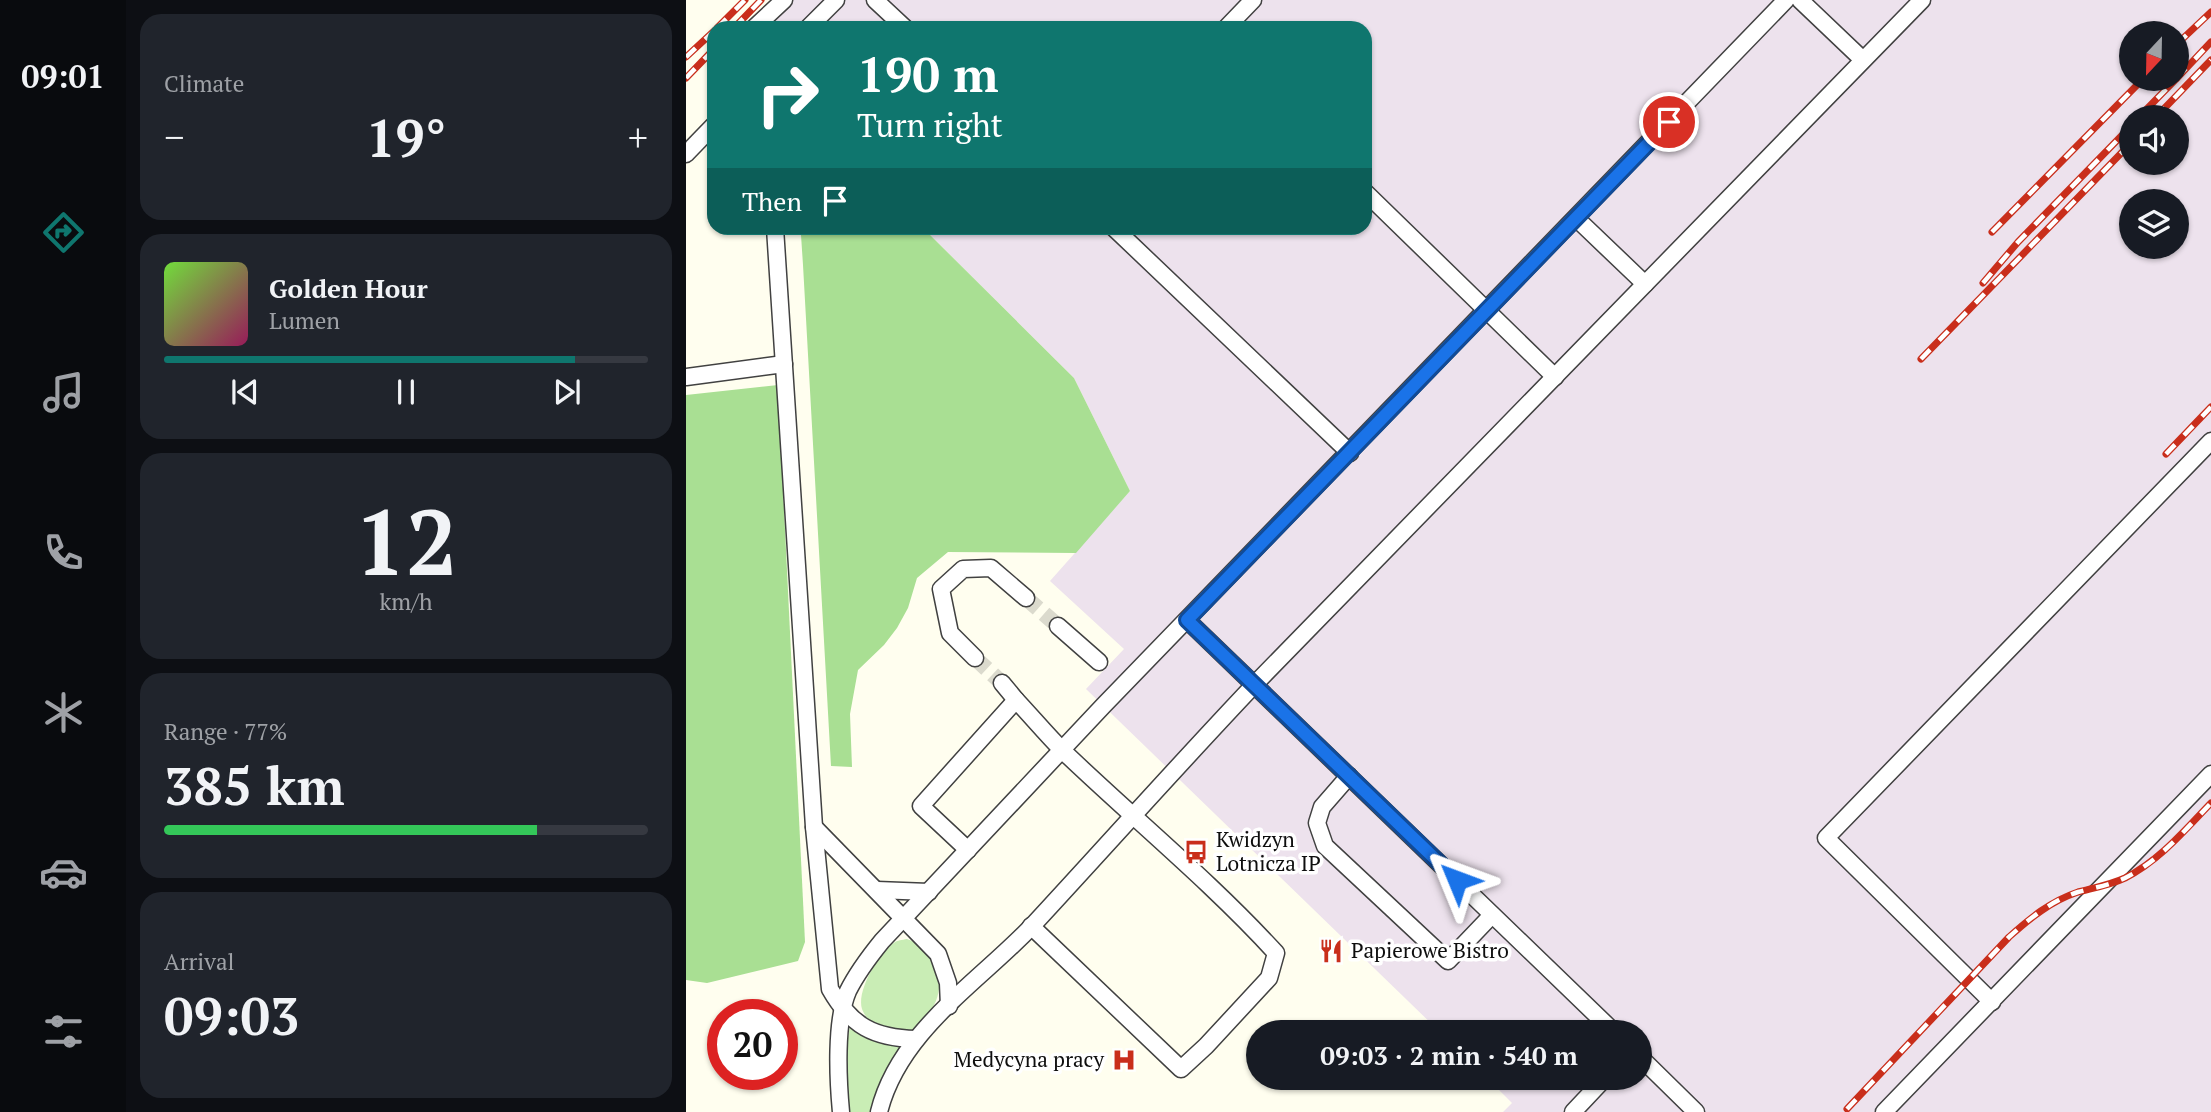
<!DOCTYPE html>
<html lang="en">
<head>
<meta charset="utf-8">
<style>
	:root { --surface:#171b24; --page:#20242c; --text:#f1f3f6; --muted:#9ea1a6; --line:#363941; --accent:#0f766e }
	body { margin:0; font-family:"PT Serif",serif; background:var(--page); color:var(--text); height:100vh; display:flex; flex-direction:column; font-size:26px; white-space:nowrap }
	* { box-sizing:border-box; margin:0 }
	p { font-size:23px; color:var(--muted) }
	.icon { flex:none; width:38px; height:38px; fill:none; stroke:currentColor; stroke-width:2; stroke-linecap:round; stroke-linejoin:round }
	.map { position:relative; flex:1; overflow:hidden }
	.drawer { display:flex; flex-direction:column; gap:14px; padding:14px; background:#0d0f14; width:560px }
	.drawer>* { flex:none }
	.guide { position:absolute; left:21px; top:21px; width:665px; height:214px; border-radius:21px; box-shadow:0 2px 5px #0004; background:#0f766e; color:#fff; overflow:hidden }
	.needle { width:46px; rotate:202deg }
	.controls { position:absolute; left:1433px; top:21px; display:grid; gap:14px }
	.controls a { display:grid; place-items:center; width:70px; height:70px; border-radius:50%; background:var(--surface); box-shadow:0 2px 5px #0004; font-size:35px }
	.speed { position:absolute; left:21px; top:999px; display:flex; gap:14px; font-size:35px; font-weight:700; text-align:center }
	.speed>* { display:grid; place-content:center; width:91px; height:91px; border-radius:50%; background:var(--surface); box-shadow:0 2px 5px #0004; line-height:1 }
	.speed .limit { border:10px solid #d22; background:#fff; color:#111 }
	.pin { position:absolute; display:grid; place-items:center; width:60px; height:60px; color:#fff; margin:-30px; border:4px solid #fff; border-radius:50%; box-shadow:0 2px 7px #0007 }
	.me { position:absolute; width:77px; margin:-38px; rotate:314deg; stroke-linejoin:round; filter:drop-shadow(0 0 5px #0008) }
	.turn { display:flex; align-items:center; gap:24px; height:147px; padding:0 35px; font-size:32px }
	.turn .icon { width:91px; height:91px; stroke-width:2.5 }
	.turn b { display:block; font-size:49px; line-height:60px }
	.then { display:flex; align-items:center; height:66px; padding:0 35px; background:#0003; gap:14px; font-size:26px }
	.big { font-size:52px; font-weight:700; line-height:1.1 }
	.drawer .tile { flex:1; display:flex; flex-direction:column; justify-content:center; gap:10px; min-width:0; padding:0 24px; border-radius:21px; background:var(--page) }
	.drawer .dial { align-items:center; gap:0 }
	.dial b { font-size:91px; line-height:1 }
	.song { display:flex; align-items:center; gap:21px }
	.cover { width:84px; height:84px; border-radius:10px; background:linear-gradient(135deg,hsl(100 70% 55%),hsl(330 70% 35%)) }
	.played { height:7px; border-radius:4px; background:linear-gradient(90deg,var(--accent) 85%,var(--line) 85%) }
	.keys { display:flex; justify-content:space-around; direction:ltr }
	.heat { display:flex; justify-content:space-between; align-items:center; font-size:38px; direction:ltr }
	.charge { height:10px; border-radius:5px; background:linear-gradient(90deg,#34c759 77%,var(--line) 0) }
	.trip { position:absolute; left:560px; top:1020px; width:406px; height:70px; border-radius:35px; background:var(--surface); box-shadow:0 2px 5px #0004; font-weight:700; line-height:70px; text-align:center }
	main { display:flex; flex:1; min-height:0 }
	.tabs { display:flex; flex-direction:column; width:126px; justify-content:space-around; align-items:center; background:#090b0e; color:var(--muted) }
	.tabs .icon { width:49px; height:49px }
	.tabs .selected { color:var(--accent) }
	.tabs b { font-size:32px; color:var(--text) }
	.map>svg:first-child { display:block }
</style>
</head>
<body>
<main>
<nav class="tabs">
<b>09:01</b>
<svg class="icon selected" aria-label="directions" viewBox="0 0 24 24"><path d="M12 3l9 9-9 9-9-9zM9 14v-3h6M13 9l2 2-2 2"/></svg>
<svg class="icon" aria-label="music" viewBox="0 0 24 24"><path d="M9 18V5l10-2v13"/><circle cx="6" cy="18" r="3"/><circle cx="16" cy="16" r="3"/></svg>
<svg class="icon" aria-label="phone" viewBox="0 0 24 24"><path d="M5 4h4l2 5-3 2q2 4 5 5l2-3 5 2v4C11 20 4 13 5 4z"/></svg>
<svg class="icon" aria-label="climate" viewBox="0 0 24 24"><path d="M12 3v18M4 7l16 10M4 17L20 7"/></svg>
<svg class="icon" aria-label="car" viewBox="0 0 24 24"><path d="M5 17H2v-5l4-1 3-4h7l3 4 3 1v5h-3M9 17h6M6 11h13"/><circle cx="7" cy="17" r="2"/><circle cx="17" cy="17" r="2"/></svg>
<svg class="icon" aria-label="filters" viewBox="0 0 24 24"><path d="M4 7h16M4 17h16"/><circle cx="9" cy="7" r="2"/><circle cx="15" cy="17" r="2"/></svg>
</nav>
<section class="drawer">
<div class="tile"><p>Climate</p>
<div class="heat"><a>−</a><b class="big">19°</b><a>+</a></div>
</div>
<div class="tile">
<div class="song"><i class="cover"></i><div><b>Golden Hour</b><p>Lumen</p></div></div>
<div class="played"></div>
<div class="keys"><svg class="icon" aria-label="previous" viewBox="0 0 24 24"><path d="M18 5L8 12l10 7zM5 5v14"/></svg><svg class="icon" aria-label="pause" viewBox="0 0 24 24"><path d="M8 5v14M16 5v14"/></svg><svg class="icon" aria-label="next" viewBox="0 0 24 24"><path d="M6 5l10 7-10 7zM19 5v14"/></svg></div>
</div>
<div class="tile dial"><b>12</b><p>km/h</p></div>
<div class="tile"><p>Range · 77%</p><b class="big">385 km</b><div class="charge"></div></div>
<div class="tile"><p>Arrival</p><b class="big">09:03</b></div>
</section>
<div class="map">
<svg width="1525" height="1112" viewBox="0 0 1525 1112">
	<rect width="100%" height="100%" fill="#fffeef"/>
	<path fill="#ede2ed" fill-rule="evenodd" d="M87 0H1525V1112H817L826 1103 801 1078H954V1032H754L400 689 438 649 364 581 444 491 388 378 237 228H679V28H59ZM1446 33H1491V79H1446ZM1446 117H1491V163H1446ZM1446 201H1491V247H1446Z"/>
	<g fill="#c9edb5">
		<path d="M221 939C257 952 264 994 237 1020 232 1025 227 1032 220 1032 213 1033 205 1030 199 1029 188 1027 180 1019 176 1009 170 991 194 949 211 941 211 941 220 939 221 939Z"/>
		<path d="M165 1020C183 1035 194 1044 218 1044L198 1076 185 1112H162L159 1055Z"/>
	</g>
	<g fill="#a9df93">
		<polygon points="120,228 237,228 388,378 444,491 390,553 262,552 231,578 222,608 211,628 198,645 172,670 164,714 166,767 145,766 117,265 115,235"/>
		<polygon points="92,385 119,942 112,961 21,983 0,980 0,395"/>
	</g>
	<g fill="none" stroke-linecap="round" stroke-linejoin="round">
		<g stroke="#dbdacd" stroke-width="16" stroke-dasharray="16 8" stroke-linecap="butt">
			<polyline points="340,598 372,626"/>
			<polyline points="289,658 316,683"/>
		</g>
		<g stroke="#414141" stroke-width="19">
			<g id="minor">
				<polyline points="189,0 219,28"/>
				<polyline points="1114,0 1177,60"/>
				<polyline points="68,28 98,0"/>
				<polyline points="122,28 150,0"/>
				<polyline points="540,28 567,0"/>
				<polyline points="0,154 28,125"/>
				<polyline points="679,192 869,377"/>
				<polyline points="890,218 959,284"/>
				<path d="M89 228 128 827 144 989C165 1026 188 1038 230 1039"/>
				<polyline points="428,228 664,453"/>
				<polyline points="0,377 98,364"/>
				<polyline points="501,620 928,1032"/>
				<polyline points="372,626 413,662"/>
				<polyline points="289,658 264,633 255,589 277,569 305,568 340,598"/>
				<polyline points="316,683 330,700"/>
				<polyline points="663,776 636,807 631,823 639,846 762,961 806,915"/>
				<polyline points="128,827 252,954 262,983 263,1006"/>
				<path d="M282 850 235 806 330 700C346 717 361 735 377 751 448 819 524 881 590 953L583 978 520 1046 495 1069 345 926"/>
				<polyline points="191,890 243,892"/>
				<polyline points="1306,1002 1140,838 1525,441"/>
				<polyline points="954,1057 1010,1112"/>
				<path d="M155 1112C152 1080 149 1021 162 991 171 973 183 957 196 941L417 706 1100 0"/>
				<path d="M193 1112C213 1031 293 982 347 925 421 845 493 764 568 685L1236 0"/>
				<polyline points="887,1112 919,1078"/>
				<polyline points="1198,1112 1525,774"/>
			</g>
		</g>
		<use href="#minor" stroke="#fff" stroke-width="16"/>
		<g stroke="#c92e1b" stroke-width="7">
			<g id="rail">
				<polyline points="31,28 59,0"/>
				<polyline points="48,28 75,0"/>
				<polyline points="1491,44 1525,12"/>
				<polyline points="0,57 28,31"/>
				<polyline points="0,78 28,49"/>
				<polyline points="1491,78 1525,42"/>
				<polyline points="1453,117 1490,79"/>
				<polyline points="1470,117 1525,60"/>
				<polyline points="1306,232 1457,79"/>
				<polyline points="1297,283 1332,242 1446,125"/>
				<polyline points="1235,359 1446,142"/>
				<polyline points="1480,454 1525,407"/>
				<path d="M1161 1109 1323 937C1344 918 1365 901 1392 892 1407 888 1424 885 1439 878 1473 861 1499 830 1525 803"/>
			</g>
		</g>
		<use href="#rail" stroke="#fff" stroke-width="4.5" stroke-dasharray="13" stroke-linecap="butt"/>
	</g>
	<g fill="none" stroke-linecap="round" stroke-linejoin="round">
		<g stroke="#114b97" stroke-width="18">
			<polyline id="route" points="771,880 501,620 983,122"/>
		</g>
		<use href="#route" stroke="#1a73e8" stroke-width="12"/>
	</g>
	<defs>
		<g id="bus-bare" transform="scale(1.89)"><path d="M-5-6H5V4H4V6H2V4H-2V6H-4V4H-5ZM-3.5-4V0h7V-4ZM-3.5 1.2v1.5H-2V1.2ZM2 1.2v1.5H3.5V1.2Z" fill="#c92e1b" stroke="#fff" stroke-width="2.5" paint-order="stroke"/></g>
		<g id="restaurant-bare" transform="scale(1.89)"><path d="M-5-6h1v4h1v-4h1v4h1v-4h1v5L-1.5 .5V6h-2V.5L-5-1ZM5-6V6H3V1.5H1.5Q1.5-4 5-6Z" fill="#c92e1b" stroke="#fff" stroke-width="2.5" paint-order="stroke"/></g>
		<g id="hospital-bare" transform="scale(1.89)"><path d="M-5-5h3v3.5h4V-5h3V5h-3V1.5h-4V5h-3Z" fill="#c92e1b" stroke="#fff" stroke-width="2.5" paint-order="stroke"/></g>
	</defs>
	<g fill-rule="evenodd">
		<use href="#bus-bare" x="510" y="852"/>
		<use href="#restaurant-bare" x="645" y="951"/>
		<use href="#hospital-bare" x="438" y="1060"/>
	</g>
	<g text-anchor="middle" stroke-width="7" stroke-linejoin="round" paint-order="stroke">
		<g font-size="21" fill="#0e0e0e" stroke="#fff" text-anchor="start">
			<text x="530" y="847">Kwidzyn<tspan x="530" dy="24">Lotnicza IP</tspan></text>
			<text x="665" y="958">Papierowe Bistro</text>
			<text x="418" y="1067" text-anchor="end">Medycyna pracy</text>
		</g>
	</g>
</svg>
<div class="controls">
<a><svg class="needle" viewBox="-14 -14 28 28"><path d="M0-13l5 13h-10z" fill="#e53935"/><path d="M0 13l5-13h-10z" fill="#9ea1a6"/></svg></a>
<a><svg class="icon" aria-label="sound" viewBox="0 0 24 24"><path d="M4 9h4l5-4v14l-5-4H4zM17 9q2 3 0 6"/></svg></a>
<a><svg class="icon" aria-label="layers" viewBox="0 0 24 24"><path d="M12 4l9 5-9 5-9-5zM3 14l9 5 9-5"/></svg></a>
</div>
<div class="speed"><div class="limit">20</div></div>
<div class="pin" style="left:983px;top:122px;background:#d93025"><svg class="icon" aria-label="arrive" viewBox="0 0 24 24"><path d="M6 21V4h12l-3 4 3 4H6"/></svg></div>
<svg class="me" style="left:771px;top:880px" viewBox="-20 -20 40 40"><path d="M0-17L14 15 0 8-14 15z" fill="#1a73e8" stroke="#fff" stroke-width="4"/></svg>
<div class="trip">09:03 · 2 min · 540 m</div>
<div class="guide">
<div class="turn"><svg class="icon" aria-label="right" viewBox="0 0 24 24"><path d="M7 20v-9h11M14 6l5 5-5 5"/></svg><div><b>190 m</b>Turn right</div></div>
<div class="then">Then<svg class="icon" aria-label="arrive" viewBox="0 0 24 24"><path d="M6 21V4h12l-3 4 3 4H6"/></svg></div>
</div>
</div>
</main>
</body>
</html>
